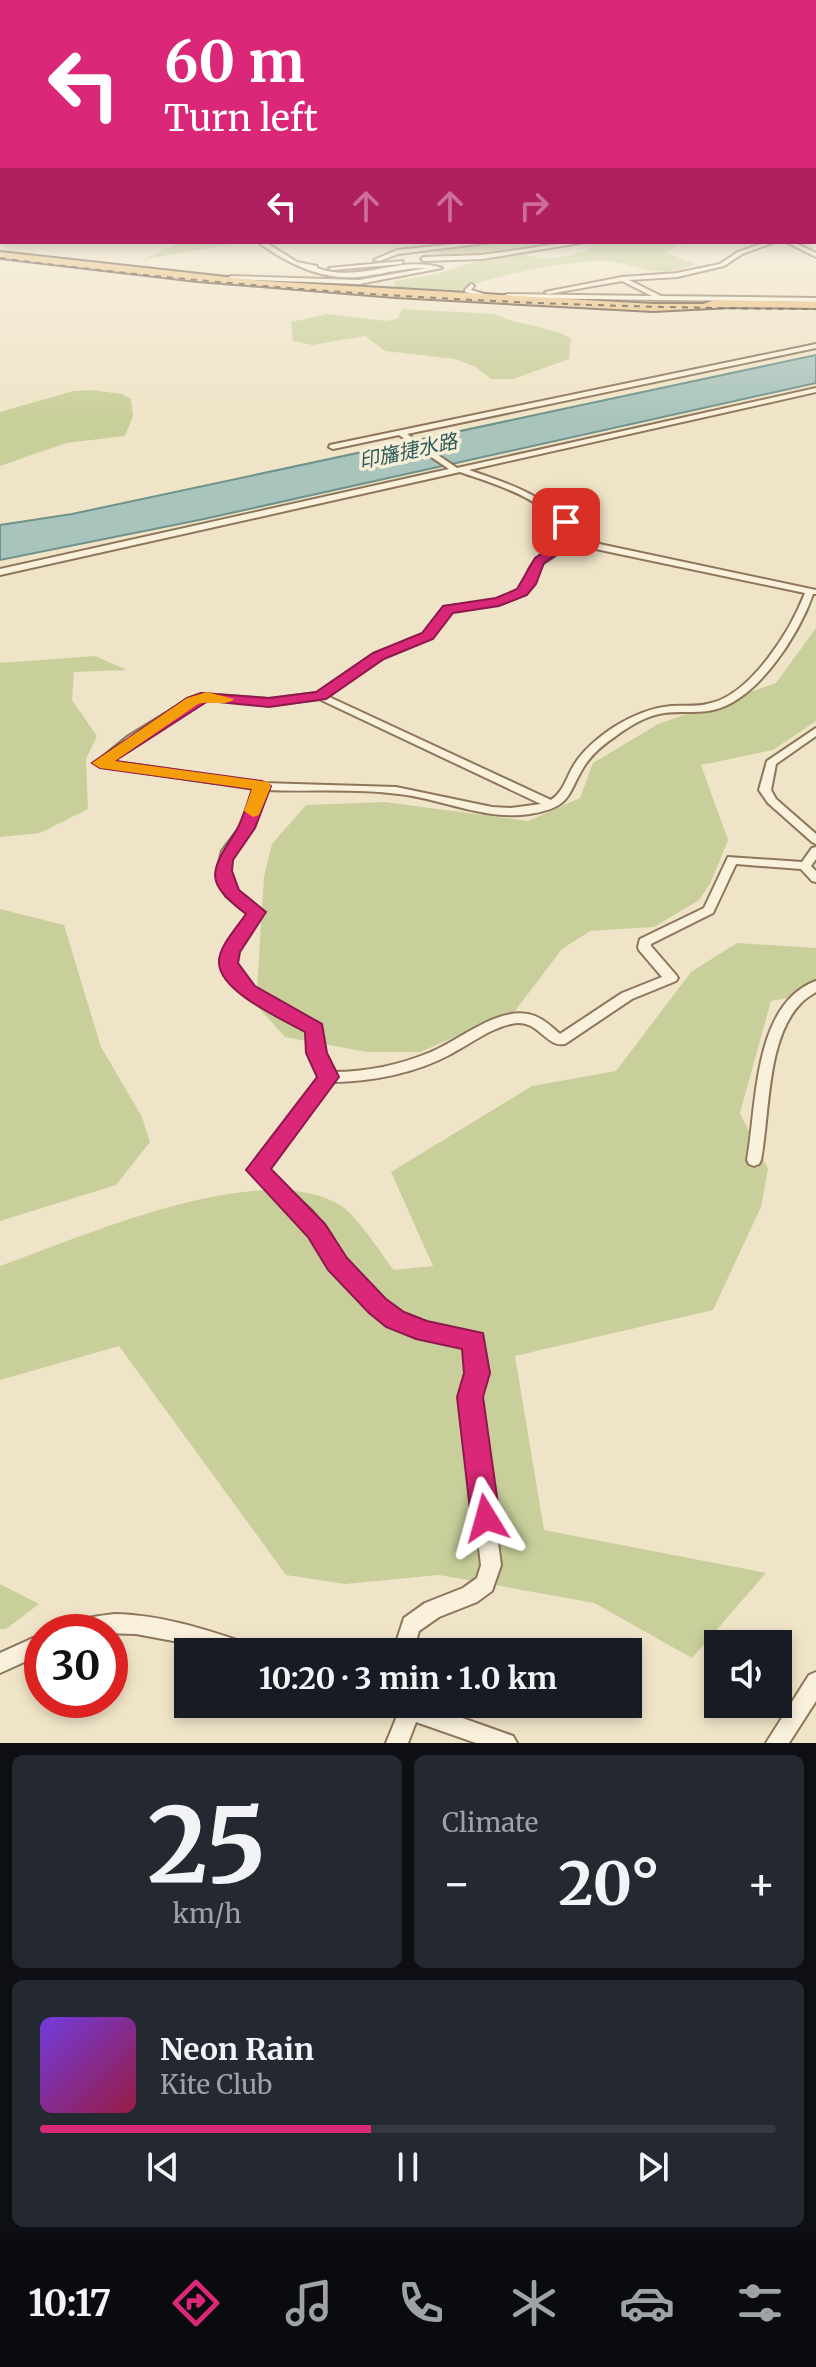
<!DOCTYPE html>
<html lang="en">
<head>
<meta charset="utf-8">
<style>
	:root { --surface:#171b24; --page:#242831; --text:#f1f3f6; --muted:#9ea1a6; --line:#363941; --accent:#db2777 }
	body { margin:0; font-family:Merriweather,"Noto Sans JP",serif; background:var(--page); color:var(--text); height:100vh; display:flex; flex-direction:column; font-size:30px; white-space:nowrap }
	* { box-sizing:border-box; margin:0 }
	p { font-size:26px; color:var(--muted) }
	.icon { flex:none; width:44px; height:44px; fill:none; stroke:currentColor; stroke-width:2; stroke-linecap:round; stroke-linejoin:round }
	.map { position:relative; height:1743px; overflow:hidden }
	.details { display:flex; flex-direction:column; gap:12px; padding:12px; background:#0d0f14; flex:1 }
	.details>* { flex:none }
	.guide { position:absolute; left:0px; top:0px; width:816px; height:244px; box-shadow:0 4px 12px #0003; background:#db2777; color:#fff; overflow:hidden }
	.fabs { position:absolute; left:704px; top:1630px; display:grid; gap:16px }
	.fabs a { display:grid; place-items:center; width:88px; height:88px; border-radius:0px; background:var(--surface); box-shadow:0 4px 12px #0003; font-size:40px }
	.speed { position:absolute; left:24px; top:1614px; display:flex; gap:16px; font-size:40px; font-weight:700; text-align:center }
	.speed>* { display:grid; place-content:center; width:104px; height:104px; border-radius:50%; background:var(--surface); box-shadow:0 4px 12px #0003; line-height:1 }
	.speed .limit { border:12px solid #d22; background:#fff; color:#111 }
	.pin { position:absolute; display:grid; place-items:center; width:68px; height:68px; color:#fff; margin:-34px; border-radius:16px; box-shadow:0 4px 12px #0006 }
	.me { position:absolute; width:88px; margin:-44px; rotate:352deg; stroke-linejoin:round; filter:drop-shadow(0 0 6px #0008) }
	.turn { display:flex; align-items:center; gap:28px; height:168px; padding:0 32px; font-size:36px }
	.turn .icon { width:104px; height:104px; stroke-width:2.5 }
	.turn b { display:block; font-size:56px; line-height:68px }
	.lanes { display:flex; align-items:center; height:76px; padding:0 32px; background:#0003; justify-content:center; gap:40px; direction:ltr }
	.lanes .off { opacity:.35 }
	.big { font-size:60px; font-weight:700; line-height:1.1 }
	.details .card { flex:1; display:flex; flex-direction:column; justify-content:center; gap:12px; min-width:0; padding:0 28px; border-radius:12px; background:var(--page) }
	.details .dial { align-items:center; gap:0 }
	.dial b { font-size:104px; line-height:1 }
	.song { display:flex; align-items:center; gap:24px }
	.cover { width:96px; height:96px; border-radius:12px; background:linear-gradient(135deg,hsl(260 70% 55%),hsl(340 70% 35%)) }
	.played { height:8px; border-radius:4px; background:linear-gradient(90deg,var(--accent) 45%,var(--line) 45%) }
	.keys { display:flex; justify-content:space-around; direction:ltr }
	.heat { display:flex; justify-content:space-between; align-items:center; font-size:44px; direction:ltr }
	.details .tiles { flex:1; display:grid; gap:12px; grid-template-columns:1fr 1fr }
	.card:last-child { grid-column:span 2 }
	.trip { position:absolute; left:174px; top:1638px; width:468px; height:80px; border-radius:0px; background:var(--surface); box-shadow:0 4px 12px #0003; font-weight:700; line-height:80px; text-align:center }
	.dock { display:flex; height:128px; justify-content:space-around; align-items:center; background:#090b0e; color:var(--muted) }
	.dock .icon { width:56px; height:56px }
	.dock .selected { color:var(--accent) }
	.dock b { font-size:36px; color:var(--text) }
	.map>svg:first-child { display:block }
</style>
</head>
<body>
<div class="map">
<svg width="816" height="1743" viewBox="0 0 816 1743">
	<rect width="100%" height="100%" fill="#f0e4c8"/>
	<g fill="#c9cf9b" fill-rule="evenodd">
		<polygon points="157,242 243,242 141,260 178,244"/>
		<path d="M495 242H696L678 245 666 253 696 264C655 281 643 264 605 261 582 259 475 278 459 291L395 288 394 281 437 274 489 257 442 256 438 251ZM561 242 596 246C576 256 539 265 520 251Z"/>
		<path d="M402 309 495 314C519 326 547 325 571 338L569 359 513 379H491L476 367 455 359 385 351 365 336 312 345 293 341 291 322 327 314 387 321 398 318Z"/>
		<polygon points="91,390 122,394 131,399 133,416 125,436 66,443 0,466 0,412 73,391"/>
		<polygon points="816,628 816,721 773,750 701,765 728,840 711,882 699,900 654,927 590,931 562,949 515,1011 420,1052 367,1052 285,1037 256,1005 264,877 272,844 306,805 385,802 528,821 580,798 593,763 658,724 776,683"/>
		<polygon points="95,656 127,670 74,672 72,700 97,736 86,759 88,809 40,833 0,837 0,663"/>
		<polygon points="0,909 64,925 101,1047 142,1117 150,1142 116,1185 0,1221"/>
		<path d="M737 943 816 948V993L771 1001 740 1113 768 1169 761 1207 713 1310 515 1356 544 1530 766 1573 692 1658 594 1603 439 1575 345 1584 286 1575 119 1346 0 1380V1266C82 1237 260 1157 340 1205 357 1215 381 1254 394 1270L433 1266 391 1172 532 1086 616 1071 691 972Z"/>
		<polygon points="0,1584 39,1604 6,1629 0,1629"/>
	</g>
	<polygon fill="#a9c4bc" stroke="#6f938a" stroke-width="2" points="816,355 816,383 204,519 0,560 0,525 72,514"/>
	<g fill="none" stroke-linecap="round" stroke-linejoin="round">
		<g stroke="#8d765c" stroke-width="4">
			<g id="minor">
				<rect x="0" y="201" width="2" height="4"/>
				<rect x="814" y="238" width="2" height="4"/>
				<path d="M258 242H265L297 262 317 266V268C358 284 402 254 442 268L359 284 228 279 230 276 359 280 427 268C403 267 380 275 357 277 321 280 286 263 258 242Z"/>
				<polygon points="475,242 493,242 398,254 379,261 374,260 397,250"/>
				<polygon points="572,242 586,242 482,259 424,261 421,259 424,257 482,255"/>
				<polygon points="767,242 775,242 742,254 724,266 677,277 629,280 661,296 816,298 816,302 507,298 504,296 507,294 652,296 622,281 548,294 545,292 622,277 677,273 720,264 738,252"/>
				<polygon points="786,242 793,242 816,253 816,257"/>
				<polygon points="403,261 401,264 332,270 329,268"/>
				<polygon points="471,284 474,286 471,290 488,295 485,297 465,292 465,290"/>
				<path d="M816 344V348L407 434 457 468 816 388V392L469 470C512 485 551 496 577 536L576 539 816 590V594H813C799 634 758 700 713 710 695 714 677 710 659 714 644 717 628 727 616 736 604 744 593 753 585 765 566 795 573 807 530 814 486 821 443 799 399 794 355 788 310 792 266 790L252 828 234 851 229 871 236 891 263 912C254 925 239 940 236 956 230 989 297 1010 320 1026L324 1053 333 1072C366 1072 400 1065 431 1052 460 1040 502 1003 535 1016 545 1020 553 1028 560 1034L622 993 662 977 639 950 638 947 640 939 704 908 728 857 802 862 812 848 816 847V859L811 866 816 871V882L812 881 801 869 736 864 713 913 651 944V946L676 975 678 978 676 981 632 999 565 1044C545 1048 538 1017 511 1024 489 1029 470 1044 451 1054 416 1073 371 1082 332 1082L266 1169 312 1211 329 1232 348 1267 386 1304 402 1315 415 1321 474 1333 480 1335C488 1355 485 1376 479 1397L501 1565 492 1591 477 1602 439 1617 419 1631 413 1652H393L404 1618 425 1603 463 1588 477 1578 481 1565 461 1397 468 1373 466 1346 415 1335 390 1325 374 1314 337 1276 317 1241 301 1220 249 1170 321 1076 310 1053 308 1031C284 1014 217 994 224 956 226 940 241 925 250 913L226 896 217 871 222 851 240 827 255 789 100 766 95 763 127 737 189 699 203 694 269 699 317 693 376 654 424 634 445 607C466 602 504 604 520 589 526 583 526 573 531 566 539 553 554 547 567 540L569 536C545 498 500 486 460 472L0 575V569L449 469 399 435 333 449 329 447 330 445ZM572 544 805 593C791 630 750 697 707 704 695 707 683 705 671 706 650 708 632 716 614 727 599 737 584 749 574 765 566 778 564 791 551 800L327 696 382 658 430 638 451 611 503 603 524 595 532 586 542 564ZM208 699 269 705 319 699 541 804 511 808 492 807 396 787 262 783 109 761 135 741 197 703Z"/>
				<polygon points="816,728 816,736 776,764 771,790 776,799 816,834 816,844 812,842 768,803 759,790 767,761"/>
				<path d="M816 981V992C811 995 805 999 801 1003 766 1039 770 1113 761 1160L759 1164 754 1166 749 1164 747 1160C757 1105 753 1004 816 981Z"/>
				<path d="M115 1614C160 1615 201 1628 243 1642L250 1645 253 1652H213L179 1642 136 1634 62 1632 65 1625C81 1618 98 1616 115 1614Z"/>
				<polygon points="42,1634 42,1654 0,1673 0,1653"/>
				<polygon points="816,1672 816,1701 789,1743 766,1743 809,1675"/>
				<polygon points="383,1704 423,1704 513,1736 517,1743 476,1743 416,1722 408,1743 386,1743 397,1716 386,1711"/>
			</g>
		</g>
		<g stroke="#5b4430" stroke-width="4">
			<polygon id="trunk" points="0,252 263,281 653,304 703,304 715,300 816,302 816,308 732,307 653,311 395,297 197,281 0,258"/>
		</g>
		<use href="#minor" fill="#faf1dc" fill-rule="evenodd"/>
		<use href="#trunk" fill="#eabe7c" fill-rule="evenodd"/>
		<path stroke="#3d2e20" stroke-width="2" stroke-dasharray="6 6" stroke-linecap="butt" d="M0 258C271 293 542 308 816 309"/>
	</g>
	<linearGradient id="sky" x2="0" y2="1"><stop stop-color="#8fbad6"/><stop offset="0.42" stop-color="#f8f3e6"/><stop offset="1" stop-color="#f8f3e6" stop-opacity="0"/></linearGradient>
	<rect width="816" height="418" fill="url(#sky)"/>
	<path fill="#db2777" stroke="#8e194d" stroke-width="2" d="M566 518 571 519 580 536 577 541 544 563 536 584 527 595 499 606 453 613 433 639 384 659 326 699 269 707 208 701 115 761 262 781 271 786 255 828 233 860 232 871 239 890 266 912 240 952 238 963 255 986 322 1024 327 1053 339 1077 271 1169 325 1224 347 1258 386 1299 404 1312 427 1321 483 1333 490 1373 483 1397 500 1518 496 1527 486 1531 476 1527 471 1518 457 1397 464 1373 462 1349 416 1339 386 1327 369 1313 328 1270 308 1237 246 1170 317 1077 306 1053 305 1032C282 1019 220 992 219 963 218 947 238 926 246 914 203 881 210 872 236 831 243 819 247 803 252 789L100 768 92 763 187 698 201 693 269 698 316 692 373 653 422 633 443 606 496 598 517 589 535 558 565 539 560 522Z"/>
	<path fill="#f59e0b" d="M207 692 234 699C226 707 210 700 198 704L115 761 268 782 271 786 259 815 253 817 244 811 252 789 100 768 92 763 187 698Z"/>
	<g text-anchor="middle" stroke-width="7" stroke-linejoin="round" paint-order="stroke">
		<g font-size="20" font-style="italic" fill="#2f5d5a" stroke="#f7eed8">
			<text transform="translate(408 451) rotate(-12)" y="7">印旛捷水路</text>
		</g>
	</g>
</svg>
<div class="fabs">
<a><svg class="icon" aria-label="sound" viewBox="0 0 24 24"><path d="M4 9h4l5-4v14l-5-4H4zM17 9q2 3 0 6"/></svg></a>
</div>
<div class="speed"><div class="limit">30</div></div>
<div class="pin" style="left:566px;top:522px;background:#d93025"><svg class="icon" aria-label="arrive" viewBox="0 0 24 24"><path d="M6 21V4h12l-3 4 3 4H6"/></svg></div>
<svg class="me" style="left:486px;top:1518px" viewBox="-20 -20 40 40"><path d="M0-17L14 15 0 8-14 15z" fill="#db2777" stroke="#fff" stroke-width="4"/></svg>
<div class="trip">10:20 · 3 min · 1.0 km</div>
<div class="guide">
<div class="turn"><svg class="icon" aria-label="left" viewBox="0 0 24 24"><path d="M17 20v-9H6M10 6l-5 5 5 5"/></svg><div><b>60 m</b>Turn left</div></div>
<div class="lanes"><svg class="icon" aria-label="left" viewBox="0 0 24 24"><path d="M17 20v-9H6M10 6l-5 5 5 5"/></svg><svg class="icon off" aria-label="ahead" viewBox="0 0 24 24"><path d="M12 20V5M6 11l6-6 6 6"/></svg><svg class="icon off" aria-label="ahead" viewBox="0 0 24 24"><path d="M12 20V5M6 11l6-6 6 6"/></svg><svg class="icon off" aria-label="right" viewBox="0 0 24 24"><path d="M7 20v-9h11M14 6l5 5-5 5"/></svg></div>
</div>
</div>
<section class="details">
<div class="tiles">
<div class="card dial"><b>25</b><p>km/h</p></div>
<div class="card"><p>Climate</p>
<div class="heat"><a>−</a><b class="big">20°</b><a>+</a></div>
</div>
<div class="card">
<div class="song"><i class="cover"></i><div><b>Neon Rain</b><p>Kite Club</p></div></div>
<div class="played"></div>
<div class="keys"><svg class="icon" aria-label="previous" viewBox="0 0 24 24"><path d="M18 5L8 12l10 7zM5 5v14"/></svg><svg class="icon" aria-label="pause" viewBox="0 0 24 24"><path d="M8 5v14M16 5v14"/></svg><svg class="icon" aria-label="next" viewBox="0 0 24 24"><path d="M6 5l10 7-10 7zM19 5v14"/></svg></div>
</div>
</div>
</section>
<nav class="dock">
<b>10:17</b>
<svg class="icon selected" aria-label="directions" viewBox="0 0 24 24"><path d="M12 3l9 9-9 9-9-9zM9 14v-3h6M13 9l2 2-2 2"/></svg>
<svg class="icon" aria-label="music" viewBox="0 0 24 24"><path d="M9 18V5l10-2v13"/><circle cx="6" cy="18" r="3"/><circle cx="16" cy="16" r="3"/></svg>
<svg class="icon" aria-label="phone" viewBox="0 0 24 24"><path d="M5 4h4l2 5-3 2q2 4 5 5l2-3 5 2v4C11 20 4 13 5 4z"/></svg>
<svg class="icon" aria-label="climate" viewBox="0 0 24 24"><path d="M12 3v18M4 7l16 10M4 17L20 7"/></svg>
<svg class="icon" aria-label="car" viewBox="0 0 24 24"><path d="M5 17H2v-5l4-1 3-4h7l3 4 3 1v5h-3M9 17h6M6 11h13"/><circle cx="7" cy="17" r="2"/><circle cx="17" cy="17" r="2"/></svg>
<svg class="icon" aria-label="filters" viewBox="0 0 24 24"><path d="M4 7h16M4 17h16"/><circle cx="9" cy="7" r="2"/><circle cx="15" cy="17" r="2"/></svg>
</nav>
</body>
</html>
